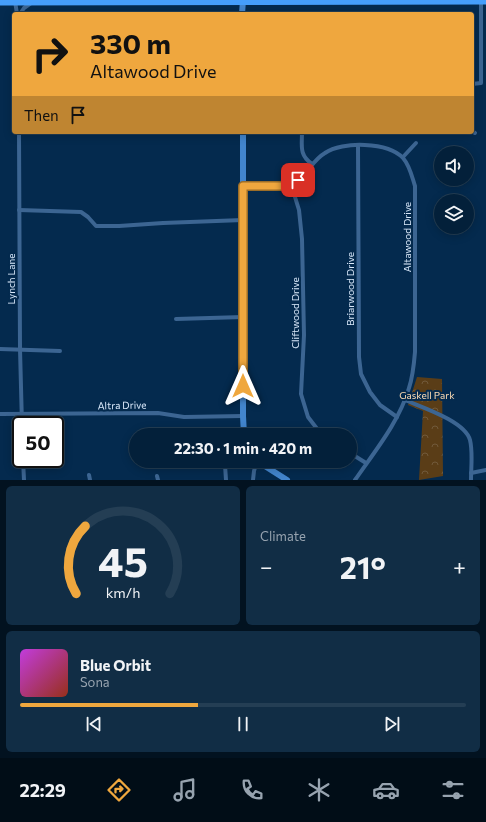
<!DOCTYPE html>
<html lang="en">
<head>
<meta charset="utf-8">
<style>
	:root { --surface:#03203a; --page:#112d45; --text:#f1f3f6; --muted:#97a3af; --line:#243e54; --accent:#efa73e }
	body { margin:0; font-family:Commissioner,sans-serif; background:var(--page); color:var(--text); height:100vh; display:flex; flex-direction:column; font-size:15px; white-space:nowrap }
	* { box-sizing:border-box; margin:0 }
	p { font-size:13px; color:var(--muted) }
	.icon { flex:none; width:22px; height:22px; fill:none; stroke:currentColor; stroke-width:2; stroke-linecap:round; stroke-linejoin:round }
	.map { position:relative; height:480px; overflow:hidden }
	.sheet { display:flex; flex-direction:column; gap:6px; padding:6px; background:#021220; flex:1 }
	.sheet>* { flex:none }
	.hud { position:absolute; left:12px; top:12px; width:462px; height:122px; border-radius:4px; box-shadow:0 2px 10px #0003,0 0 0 1px var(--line); background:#efa73e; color:#111; overflow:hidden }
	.fabs { position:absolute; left:434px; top:146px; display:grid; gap:8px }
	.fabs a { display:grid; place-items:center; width:40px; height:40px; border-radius:50%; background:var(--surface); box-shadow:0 2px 10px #0003,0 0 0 1px var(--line); font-size:20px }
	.speed { position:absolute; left:12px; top:416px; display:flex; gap:8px; font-size:20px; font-weight:700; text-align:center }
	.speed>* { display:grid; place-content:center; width:52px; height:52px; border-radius:50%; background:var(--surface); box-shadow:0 2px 10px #0003,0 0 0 1px var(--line); line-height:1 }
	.speed .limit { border:2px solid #111; border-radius:6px; background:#fff; color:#111 }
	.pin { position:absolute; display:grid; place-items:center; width:34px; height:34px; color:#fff; margin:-17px; border-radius:8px; box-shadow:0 2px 6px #0006 }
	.me { position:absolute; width:44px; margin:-22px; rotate:0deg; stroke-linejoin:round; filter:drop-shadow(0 0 3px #0008) }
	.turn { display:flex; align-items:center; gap:14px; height:84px; padding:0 12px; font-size:18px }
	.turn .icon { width:52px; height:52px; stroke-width:2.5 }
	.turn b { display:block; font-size:28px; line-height:34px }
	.then { display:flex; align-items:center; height:38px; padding:0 12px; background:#0003; gap:8px; font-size:15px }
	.big { font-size:30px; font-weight:700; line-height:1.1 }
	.sheet .card { flex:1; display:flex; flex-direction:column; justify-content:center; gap:6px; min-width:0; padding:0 14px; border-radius:6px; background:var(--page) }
	.sheet .dial { align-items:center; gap:0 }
	.dial svg { height:104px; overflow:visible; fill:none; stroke:var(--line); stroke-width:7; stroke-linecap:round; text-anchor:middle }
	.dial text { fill:var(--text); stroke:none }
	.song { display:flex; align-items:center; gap:12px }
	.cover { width:48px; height:48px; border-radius:6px; background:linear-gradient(135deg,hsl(290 70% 55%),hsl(10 70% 35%)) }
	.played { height:4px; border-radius:2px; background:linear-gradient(90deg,var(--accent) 40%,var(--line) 40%) }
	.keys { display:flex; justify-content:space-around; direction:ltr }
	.heat { display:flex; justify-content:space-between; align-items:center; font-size:22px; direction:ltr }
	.sheet .tiles { flex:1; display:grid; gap:6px; grid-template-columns:1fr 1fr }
	.card:last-child { grid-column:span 2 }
	.trip { position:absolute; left:129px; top:428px; width:228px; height:40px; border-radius:20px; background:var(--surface); box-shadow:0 2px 10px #0003,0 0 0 1px var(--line); font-weight:700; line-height:40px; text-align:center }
	.dock { display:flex; height:64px; justify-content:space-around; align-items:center; background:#010d17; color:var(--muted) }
	.dock .icon { width:28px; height:28px }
	.dock .active { color:var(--accent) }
	.dock b { font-size:18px; color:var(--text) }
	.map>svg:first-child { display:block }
</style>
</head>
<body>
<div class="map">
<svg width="486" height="480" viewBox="0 0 486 480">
	<defs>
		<pattern id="park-crowns" width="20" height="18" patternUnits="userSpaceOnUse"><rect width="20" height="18" fill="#5a3d17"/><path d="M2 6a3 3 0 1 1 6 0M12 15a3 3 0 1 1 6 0" fill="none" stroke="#71593a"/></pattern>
	</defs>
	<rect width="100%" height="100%" fill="#042a4e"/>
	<polygon fill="url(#park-crowns)" points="417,377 442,379 443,476 419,480 423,411 408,405"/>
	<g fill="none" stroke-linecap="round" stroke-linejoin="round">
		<g stroke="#3c6592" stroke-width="4">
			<polyline points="15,1 17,14"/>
			<polyline points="20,14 24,8 31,3"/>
			<polyline points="472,84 481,83 481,1"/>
			<polyline points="472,131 475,133"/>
			<polyline points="19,132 20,349 22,425"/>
			<path d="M302 132C302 146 299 155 312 164"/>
			<polyline points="358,146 359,357 361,374 370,392 380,405 397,417"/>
			<polyline points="403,157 416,143"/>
			<polyline points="291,184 299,210 302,239 304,335 301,394 308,417 318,430 324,435"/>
			<path d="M243 186C254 186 282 189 292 184 306 178 311 161 325 153 342 141 388 142 403 158 410 166 412 177 415 186V352C414 364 413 376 409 388 399 422 375 451 355 480"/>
			<polyline points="19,210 81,212 88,217 96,226 119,226 163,223 243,220"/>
			<polyline points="176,319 243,317"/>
			<polyline points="0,349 60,351"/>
			<path d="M405 400C421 407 465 421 470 440 473 452 471 467 471 480"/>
			<polyline points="0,414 158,413 184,417 243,416"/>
			<polyline points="350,453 366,463"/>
			<polyline points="23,459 24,480"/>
			<polyline points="223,461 225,465 226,480"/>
			<polyline points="471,473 486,470"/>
			<polyline points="89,475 90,480"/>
			<polyline points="157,476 158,480"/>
			<polyline points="253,480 254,471 257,461"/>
		</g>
		<g stroke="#4285cd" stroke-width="6">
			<polyline points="242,14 243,0"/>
			<polyline points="243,132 243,416 244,435"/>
			<polyline points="257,461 287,480"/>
		</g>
		<polyline stroke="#459efb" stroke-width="7" points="0,2 486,1"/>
	</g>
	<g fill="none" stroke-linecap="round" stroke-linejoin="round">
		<g stroke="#9b6d28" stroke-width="10">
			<polyline id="route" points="243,386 243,186 281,186 291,184 298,180"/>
		</g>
		<use href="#route" stroke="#efa73e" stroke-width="7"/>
	</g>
	<g text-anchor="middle" stroke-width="4" stroke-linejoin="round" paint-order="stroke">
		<g font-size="10" fill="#d9e8fa" stroke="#042a4e">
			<text transform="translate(407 237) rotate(-90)" y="4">Altawood Drive</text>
			<text transform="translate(11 279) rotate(-90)" y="4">Lynch Lane</text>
			<text transform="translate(350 289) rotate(-90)" y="4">Briarwood Drive</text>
			<text transform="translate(295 313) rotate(-90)" y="4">Cliftwood Drive</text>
			<text transform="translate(122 405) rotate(-1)" y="4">Altra Drive</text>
		</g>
		<g font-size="10" fill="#fddcb4" stroke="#042a4e">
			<text x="427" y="399">Gaskell Park</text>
		</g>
	</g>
</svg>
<div class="fabs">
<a><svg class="icon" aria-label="sound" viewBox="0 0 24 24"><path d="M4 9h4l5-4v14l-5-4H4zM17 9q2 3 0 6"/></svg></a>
<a><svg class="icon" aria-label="layers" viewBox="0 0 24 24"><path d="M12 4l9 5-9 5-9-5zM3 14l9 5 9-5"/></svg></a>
</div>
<div class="speed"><div class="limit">50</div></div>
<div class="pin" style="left:298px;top:180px;background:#d93025"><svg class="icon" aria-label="arrive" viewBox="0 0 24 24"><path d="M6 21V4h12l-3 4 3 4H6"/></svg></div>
<svg class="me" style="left:243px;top:386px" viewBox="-20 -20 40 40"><path d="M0-17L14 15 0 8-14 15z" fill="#efa73e" stroke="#fff" stroke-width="4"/></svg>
<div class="trip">22:30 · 1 min · 420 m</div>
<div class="hud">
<div class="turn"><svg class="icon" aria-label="right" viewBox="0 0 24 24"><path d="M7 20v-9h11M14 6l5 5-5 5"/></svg><div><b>330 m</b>Altawood Drive</div></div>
<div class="then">Then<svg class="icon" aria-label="arrive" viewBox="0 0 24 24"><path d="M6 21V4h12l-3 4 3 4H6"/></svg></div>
</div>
</div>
<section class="sheet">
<div class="tiles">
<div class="card dial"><svg viewBox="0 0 100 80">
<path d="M14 69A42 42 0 1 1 86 69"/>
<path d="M14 69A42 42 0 0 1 21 17" stroke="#efa73e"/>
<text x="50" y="56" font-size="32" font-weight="700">45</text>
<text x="50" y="72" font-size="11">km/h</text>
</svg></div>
<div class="card"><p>Climate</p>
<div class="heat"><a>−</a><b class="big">21°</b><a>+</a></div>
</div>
<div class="card">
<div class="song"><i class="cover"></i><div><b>Blue Orbit</b><p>Sona</p></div></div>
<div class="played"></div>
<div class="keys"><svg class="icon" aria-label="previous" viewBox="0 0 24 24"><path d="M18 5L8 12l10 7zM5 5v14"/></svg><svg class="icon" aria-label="pause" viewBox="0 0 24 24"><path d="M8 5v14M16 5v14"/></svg><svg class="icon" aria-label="next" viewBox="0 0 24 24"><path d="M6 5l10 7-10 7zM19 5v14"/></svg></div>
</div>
</div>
</section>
<nav class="dock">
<b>22:29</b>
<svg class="icon active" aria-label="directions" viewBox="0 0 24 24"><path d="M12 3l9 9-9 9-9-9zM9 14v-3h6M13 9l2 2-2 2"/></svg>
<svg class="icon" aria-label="music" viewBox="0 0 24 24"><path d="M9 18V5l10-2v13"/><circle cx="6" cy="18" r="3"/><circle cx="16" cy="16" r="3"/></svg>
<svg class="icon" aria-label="phone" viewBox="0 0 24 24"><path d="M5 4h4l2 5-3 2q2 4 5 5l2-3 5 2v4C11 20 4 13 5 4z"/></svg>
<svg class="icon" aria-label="climate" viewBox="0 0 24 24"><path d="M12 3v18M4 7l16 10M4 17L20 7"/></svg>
<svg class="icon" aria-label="car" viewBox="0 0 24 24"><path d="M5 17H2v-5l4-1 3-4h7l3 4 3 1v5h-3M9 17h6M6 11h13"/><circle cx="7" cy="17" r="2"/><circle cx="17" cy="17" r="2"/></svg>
<svg class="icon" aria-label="filters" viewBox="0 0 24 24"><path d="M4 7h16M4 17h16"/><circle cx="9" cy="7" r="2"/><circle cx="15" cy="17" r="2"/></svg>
</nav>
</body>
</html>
